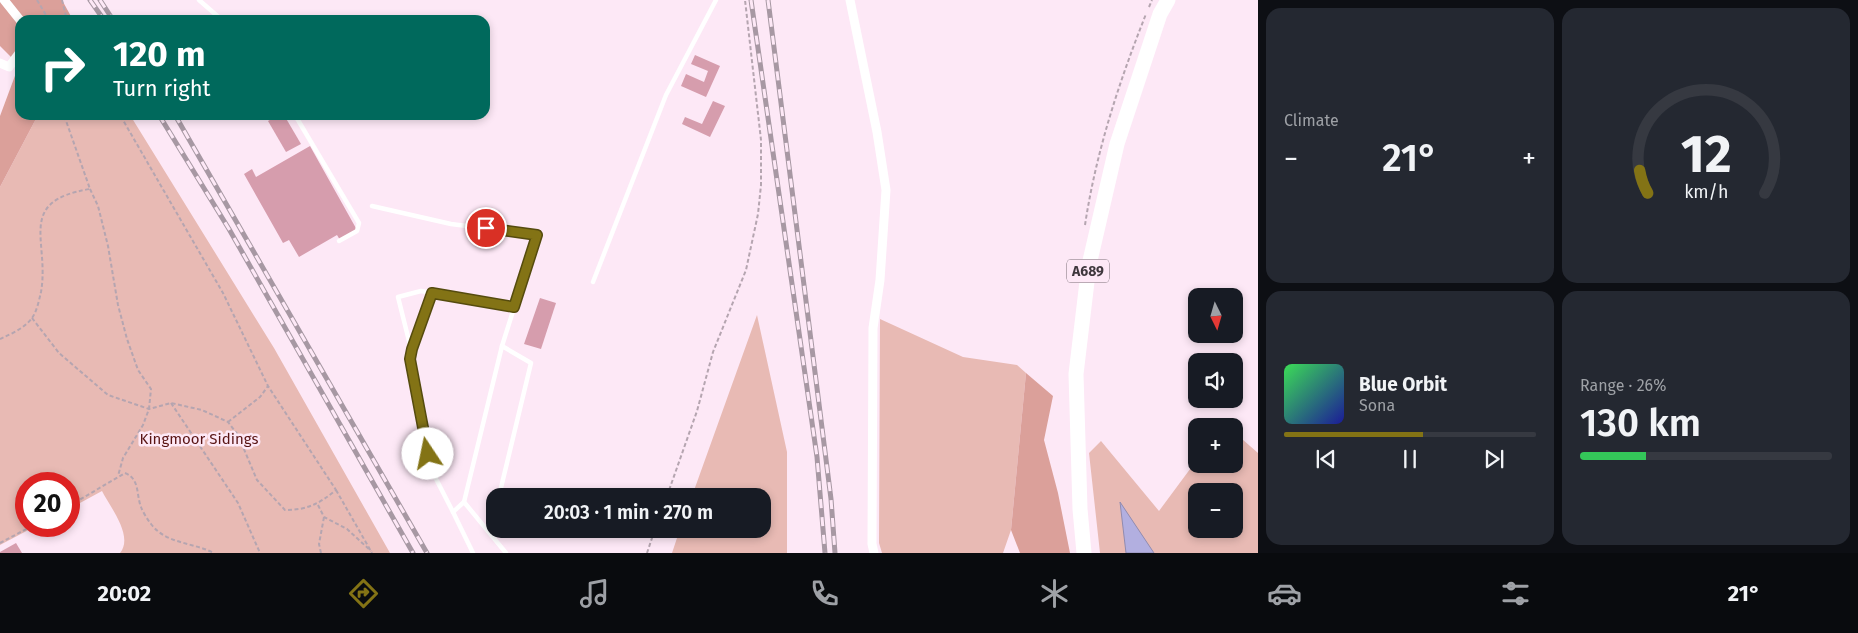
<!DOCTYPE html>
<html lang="en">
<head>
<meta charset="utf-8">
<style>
	:root { --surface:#171b24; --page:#242831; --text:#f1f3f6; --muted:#9ea1a6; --line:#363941; --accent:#837315 }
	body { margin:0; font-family:"Fira Sans",sans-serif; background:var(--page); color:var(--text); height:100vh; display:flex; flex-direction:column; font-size:19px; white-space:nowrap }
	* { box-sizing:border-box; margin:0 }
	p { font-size:16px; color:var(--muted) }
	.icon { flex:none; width:28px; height:28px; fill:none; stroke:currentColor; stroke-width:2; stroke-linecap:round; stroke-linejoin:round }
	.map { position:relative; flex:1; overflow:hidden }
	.sheet { display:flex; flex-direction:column; gap:8px; padding:8px; background:#0d0f14; width:600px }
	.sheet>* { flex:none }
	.guide { position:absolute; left:15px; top:15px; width:475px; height:105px; border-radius:15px; box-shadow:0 2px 8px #0003; background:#00695c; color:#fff; overflow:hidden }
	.needle { width:32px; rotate:175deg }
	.controls { position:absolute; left:1188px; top:288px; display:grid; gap:10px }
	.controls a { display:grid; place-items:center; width:55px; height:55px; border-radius:10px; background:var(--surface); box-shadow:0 2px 8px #0003; font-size:25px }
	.speed { position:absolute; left:15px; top:472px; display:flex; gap:10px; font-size:25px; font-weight:700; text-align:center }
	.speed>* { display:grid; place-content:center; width:65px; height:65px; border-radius:50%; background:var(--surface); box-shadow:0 2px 8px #0003; line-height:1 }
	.speed .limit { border:8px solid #d22; background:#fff; color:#111 }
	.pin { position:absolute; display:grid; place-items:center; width:42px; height:42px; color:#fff; margin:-21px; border:2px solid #fff; border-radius:50%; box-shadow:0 1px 5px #0007 }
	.me { position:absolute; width:55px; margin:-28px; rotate:349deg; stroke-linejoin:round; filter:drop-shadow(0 0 4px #0008) }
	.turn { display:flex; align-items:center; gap:18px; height:105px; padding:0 15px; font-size:22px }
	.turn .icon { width:65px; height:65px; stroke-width:2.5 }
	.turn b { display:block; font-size:35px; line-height:42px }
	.big { font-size:38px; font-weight:600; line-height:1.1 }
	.sheet .tile { flex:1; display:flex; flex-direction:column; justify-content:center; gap:8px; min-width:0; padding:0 18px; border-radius:15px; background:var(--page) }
	.sheet .dial { align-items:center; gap:0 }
	.dial svg { height:130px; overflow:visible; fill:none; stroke:var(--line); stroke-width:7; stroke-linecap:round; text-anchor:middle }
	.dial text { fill:var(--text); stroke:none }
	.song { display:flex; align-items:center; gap:15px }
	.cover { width:60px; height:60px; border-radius:8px; background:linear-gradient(135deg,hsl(130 70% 55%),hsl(240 70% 35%)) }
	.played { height:5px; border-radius:2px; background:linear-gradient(90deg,var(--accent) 55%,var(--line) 55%) }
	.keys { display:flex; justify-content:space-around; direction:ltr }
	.heat { display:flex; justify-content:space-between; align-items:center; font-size:28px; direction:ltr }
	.charge { height:8px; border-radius:4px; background:linear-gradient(90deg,#34c759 26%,var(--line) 0) }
	.sheet .tiles { flex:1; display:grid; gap:8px; grid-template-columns:repeat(2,1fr) }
	.trip { position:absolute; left:486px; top:488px; width:285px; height:50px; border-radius:15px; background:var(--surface); box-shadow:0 2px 8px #0003; font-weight:600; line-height:50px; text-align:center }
	.menu { display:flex; height:80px; justify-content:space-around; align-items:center; background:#090b0e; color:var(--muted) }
	.menu .icon { width:35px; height:35px }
	.menu .current { color:var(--accent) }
	.menu b { font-size:22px; color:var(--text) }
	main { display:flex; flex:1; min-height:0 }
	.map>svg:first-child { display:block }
</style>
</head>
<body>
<main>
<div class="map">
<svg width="1258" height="553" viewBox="0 0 1258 553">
	<rect width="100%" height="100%" fill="#fde8f6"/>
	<g fill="#e8bab4" fill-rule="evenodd">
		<path d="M38 115H130L274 348 390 553H120C134 536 110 507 102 491L69 509V484H26V526H36L0 545V187Z"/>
		<polygon points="757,315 787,452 787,553 672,553 680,529 762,529 762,496 692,496"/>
		<polygon points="880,319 963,357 1017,365 1026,373 1011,530 1003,553 882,553 879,543"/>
		<path d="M1234 432 1258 453V553H1100L1089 453 1101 441 1159 511 1196 461V464H1234ZM1196 491H1234V529H1196Z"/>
	</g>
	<g fill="#dba09a">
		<polygon points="0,0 62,0 73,20 20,20 20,115 38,115 0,187 0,116 19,65 0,46"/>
		<polygon points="1026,373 1053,396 1044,440 1058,493 1070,553 1020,553 1011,530"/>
	</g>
	<polygon fill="#b2afe0" stroke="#908baf" points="1120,502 1154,553 1126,553"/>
	<g fill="#d69dad">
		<polygon points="695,55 720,66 706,97 681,86 686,74 704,82 708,71 691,64"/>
		<polygon points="713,101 725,106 710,137 682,124 685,117 702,124"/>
		<polygon points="279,115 284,115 301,144 286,152 268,121"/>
		<polygon points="310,146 357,230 340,240 337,235 299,257 289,240 283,243 244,174 252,169 256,177"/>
		<polygon points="540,298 556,303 541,349 524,344"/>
		<polygon points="16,543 22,553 0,553 0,552"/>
	</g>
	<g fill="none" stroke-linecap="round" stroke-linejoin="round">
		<g stroke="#b5a5b0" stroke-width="2" stroke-dasharray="4 2.5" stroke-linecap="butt">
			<polyline points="37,0 49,20"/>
			<polyline points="62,0 67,20"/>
			<polyline points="1149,7 1152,0"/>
			<polyline points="90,189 98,206 108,246 118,305 127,339 138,370 151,389 149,409 143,425 123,458 118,476"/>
			<path d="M1085 225C1096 152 1119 82 1146 14"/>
			<path d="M32 318 59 353 108 395 149 409 171 403 202 410 228 422 238 435 257 480 285 510C307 510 319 504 336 490L268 386 223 293 120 115"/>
			<path d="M0 339C11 334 25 328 32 318 37 311 39 300 41 292 50 241 15 201 90 189L64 115"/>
			<polyline points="171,403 238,503 260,553"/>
			<polyline points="228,422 260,397 268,386"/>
			<polyline points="336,490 372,553"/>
			<polyline points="667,496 697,411 713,352 746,270 758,214 761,185 761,140 745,0"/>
			<polyline points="318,505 324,517 347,529 371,551"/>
			<path d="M69 506 125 473C140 479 136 494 141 507 143 512 147 519 151 524 166 544 192 542 214 553"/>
			<polyline points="0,543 32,526"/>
			<polyline points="321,553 319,544 324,517"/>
			<polyline points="647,553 655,529"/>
		</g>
		<g stroke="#fff" stroke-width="4.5">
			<polyline points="199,0 222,20"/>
			<polyline points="295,115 359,223 357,231 339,241"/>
			<polyline points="372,206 451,224 537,235 502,346"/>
			<polyline points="593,282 666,95 716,0"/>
			<polyline points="432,293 411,349 398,297 421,291 432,293 515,307"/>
			<polyline points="411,349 410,359 432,471 453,512"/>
			<polyline points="499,496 531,363 502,346 464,502 506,553"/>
			<polyline points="464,502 453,512 473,553"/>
			<polyline points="488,531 495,509"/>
		</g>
		<g stroke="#fff" stroke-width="9">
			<polyline points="4,0 20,20"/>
			<polyline points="850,0 877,132 886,190 880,280 873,328 872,544 874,553"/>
			<polyline points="0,63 9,67 20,52"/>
		</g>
		<polyline stroke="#fff" stroke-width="15" points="1084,553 1080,509 1076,374 1089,265 1117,144 1160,14 1168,0"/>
		<g stroke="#a798a3" stroke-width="5">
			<g id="rail">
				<polyline points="90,0 104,20"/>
				<polyline points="100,0 113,20"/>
				<polyline points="751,0 817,457 825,553"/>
				<polyline points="768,0 831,499 835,553"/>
				<polyline points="159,115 229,229 413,553"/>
				<polyline points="175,115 427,553"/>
			</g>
		</g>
		<use href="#rail" stroke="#fde8f6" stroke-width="3" stroke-dasharray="9" stroke-linecap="butt"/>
	</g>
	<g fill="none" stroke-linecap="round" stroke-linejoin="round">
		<g stroke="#554b0e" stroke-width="12">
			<polyline id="route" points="428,454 410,359 412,349 432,293 514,307 537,235 486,228"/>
		</g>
		<use href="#route" stroke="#837315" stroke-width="9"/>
	</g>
	<g text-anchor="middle" stroke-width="5" stroke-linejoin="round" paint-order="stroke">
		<rect fill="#fde8f6" stroke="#786c74" stroke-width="1" x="1067" y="259.5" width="42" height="23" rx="4"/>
		<g font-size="14" font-weight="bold" fill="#3f373d">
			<text x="1088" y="276">A689</text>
		</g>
		<g font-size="15" fill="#591414" stroke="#fde8f6">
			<text x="199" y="444">Kingmoor Sidings</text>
		</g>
	</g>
</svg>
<div class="controls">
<a><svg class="needle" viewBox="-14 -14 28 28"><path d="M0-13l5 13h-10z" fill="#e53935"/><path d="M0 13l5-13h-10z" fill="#9ea1a6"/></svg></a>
<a><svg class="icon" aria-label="sound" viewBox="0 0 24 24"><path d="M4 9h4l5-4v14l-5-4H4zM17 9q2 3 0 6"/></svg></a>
<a>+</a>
<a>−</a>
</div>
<div class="speed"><div class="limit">20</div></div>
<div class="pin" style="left:486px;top:228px;background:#d93025"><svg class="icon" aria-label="arrive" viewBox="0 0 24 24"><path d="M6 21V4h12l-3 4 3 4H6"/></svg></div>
<svg class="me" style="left:428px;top:454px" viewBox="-20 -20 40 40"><circle r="19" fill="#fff"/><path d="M0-13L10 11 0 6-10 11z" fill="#837315"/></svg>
<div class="trip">20:03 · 1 min · 270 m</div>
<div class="guide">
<div class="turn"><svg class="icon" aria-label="right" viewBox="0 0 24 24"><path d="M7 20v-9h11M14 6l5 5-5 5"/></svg><div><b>120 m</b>Turn right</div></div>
</div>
</div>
<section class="sheet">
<div class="tiles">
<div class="tile"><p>Climate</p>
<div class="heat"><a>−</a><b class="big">21°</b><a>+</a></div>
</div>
<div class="tile dial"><svg viewBox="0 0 100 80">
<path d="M14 69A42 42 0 1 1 86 69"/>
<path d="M14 69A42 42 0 0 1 9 55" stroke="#837315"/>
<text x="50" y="56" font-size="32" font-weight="700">12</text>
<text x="50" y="72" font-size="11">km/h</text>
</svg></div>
<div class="tile">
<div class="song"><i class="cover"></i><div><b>Blue Orbit</b><p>Sona</p></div></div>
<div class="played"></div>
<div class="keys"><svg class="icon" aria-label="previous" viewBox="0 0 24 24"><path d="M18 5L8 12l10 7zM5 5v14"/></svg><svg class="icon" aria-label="pause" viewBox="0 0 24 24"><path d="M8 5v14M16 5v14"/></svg><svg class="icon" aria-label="next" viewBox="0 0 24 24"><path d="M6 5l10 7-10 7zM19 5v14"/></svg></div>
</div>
<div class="tile"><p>Range · 26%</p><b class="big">130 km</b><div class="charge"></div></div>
</div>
</section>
</main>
<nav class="menu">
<b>20:02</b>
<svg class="icon current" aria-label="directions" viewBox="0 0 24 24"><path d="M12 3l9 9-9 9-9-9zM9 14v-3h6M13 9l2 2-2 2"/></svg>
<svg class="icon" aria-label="music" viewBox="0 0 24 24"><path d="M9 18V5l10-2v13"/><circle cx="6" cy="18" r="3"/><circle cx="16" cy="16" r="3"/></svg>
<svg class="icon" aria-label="phone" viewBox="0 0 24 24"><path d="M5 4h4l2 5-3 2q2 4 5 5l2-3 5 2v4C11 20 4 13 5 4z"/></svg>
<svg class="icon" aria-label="climate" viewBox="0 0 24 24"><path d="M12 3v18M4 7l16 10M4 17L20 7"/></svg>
<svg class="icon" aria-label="car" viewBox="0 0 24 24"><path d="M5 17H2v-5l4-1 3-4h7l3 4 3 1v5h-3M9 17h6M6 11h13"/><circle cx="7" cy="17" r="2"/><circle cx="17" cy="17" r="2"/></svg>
<svg class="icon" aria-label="filters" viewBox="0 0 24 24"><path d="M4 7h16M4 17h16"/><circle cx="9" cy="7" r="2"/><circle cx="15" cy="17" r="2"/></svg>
<b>21°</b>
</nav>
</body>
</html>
